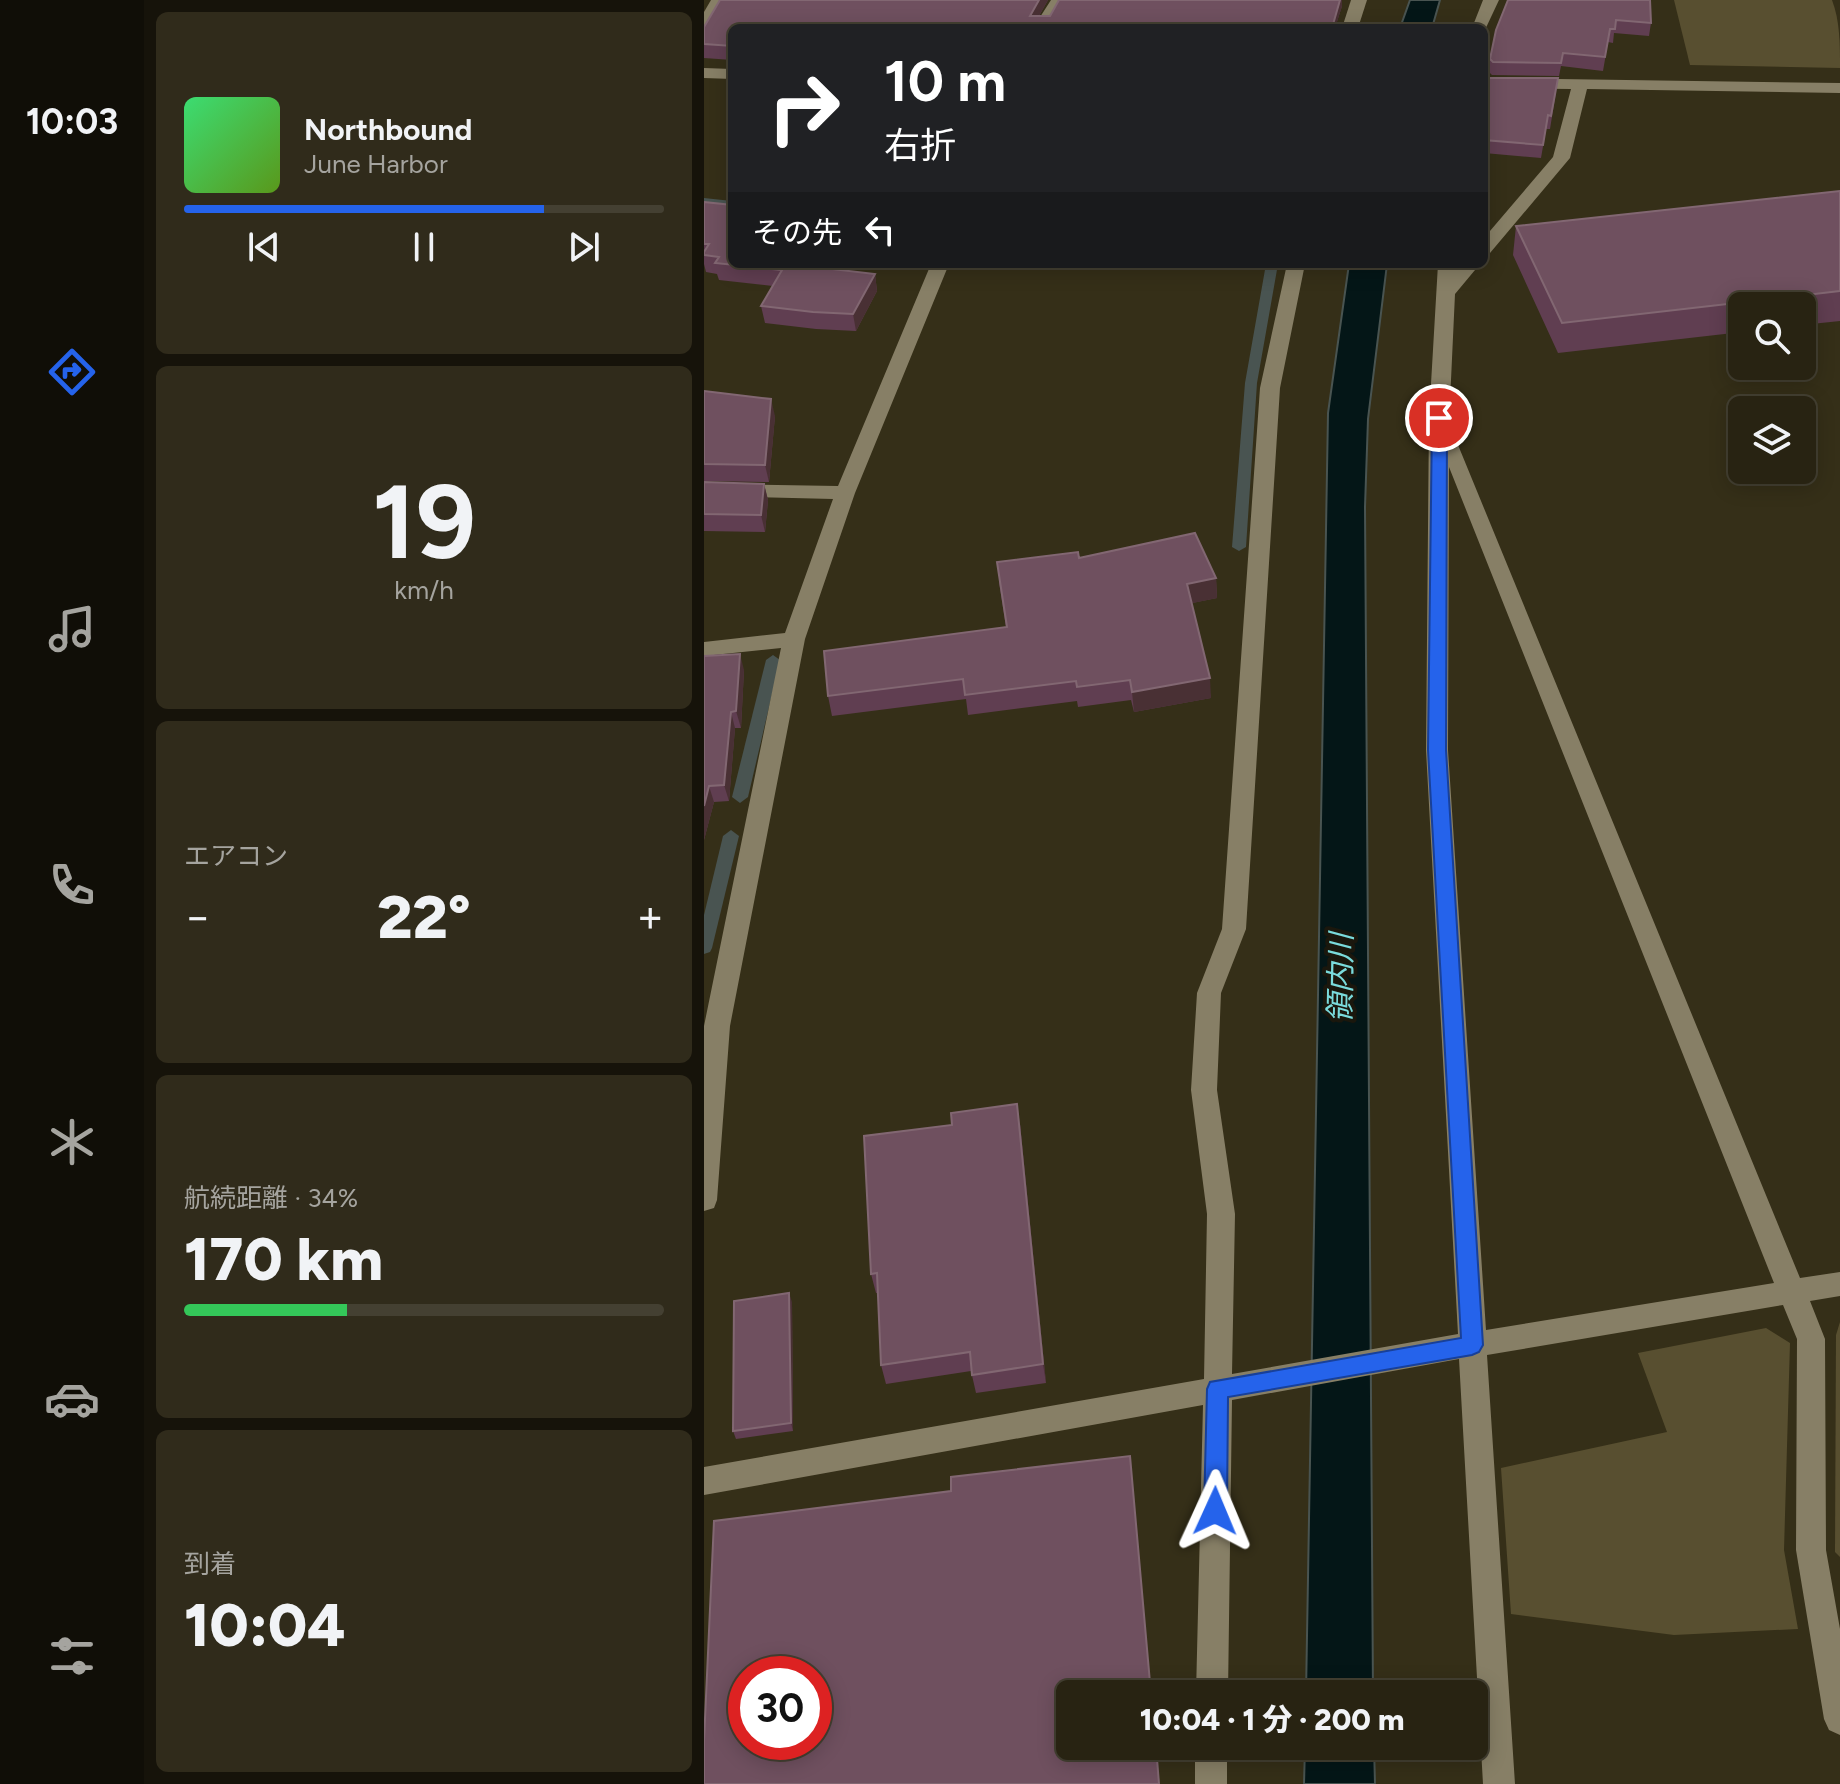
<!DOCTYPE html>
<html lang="ja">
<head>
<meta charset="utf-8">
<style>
	:root { --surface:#282312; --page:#302b1b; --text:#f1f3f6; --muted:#a5a49f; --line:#444032; --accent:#2563eb }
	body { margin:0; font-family:Figtree,"Noto Sans JP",sans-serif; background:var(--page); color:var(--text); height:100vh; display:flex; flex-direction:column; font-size:30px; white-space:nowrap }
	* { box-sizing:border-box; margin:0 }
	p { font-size:26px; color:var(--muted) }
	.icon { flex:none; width:44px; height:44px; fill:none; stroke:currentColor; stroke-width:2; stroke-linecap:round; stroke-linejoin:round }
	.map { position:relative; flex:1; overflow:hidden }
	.drawer { display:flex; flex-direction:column; gap:12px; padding:12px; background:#16130a; width:560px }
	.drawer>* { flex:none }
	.banner { position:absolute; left:24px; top:24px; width:760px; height:244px; border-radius:12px; box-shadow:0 4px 20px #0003,0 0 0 2px var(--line); background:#202124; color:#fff; overflow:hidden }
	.buttons { position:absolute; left:1024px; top:292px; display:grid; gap:16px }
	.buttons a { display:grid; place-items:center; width:88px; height:88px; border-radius:12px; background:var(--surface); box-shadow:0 4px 20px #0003,0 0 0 2px var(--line); font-size:40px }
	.speed { position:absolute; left:24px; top:1656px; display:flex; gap:16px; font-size:40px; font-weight:700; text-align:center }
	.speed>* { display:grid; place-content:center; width:104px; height:104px; border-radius:50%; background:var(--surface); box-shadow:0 4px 20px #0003,0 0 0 2px var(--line); line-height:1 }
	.speed .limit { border:12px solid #d22; background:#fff; color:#111 }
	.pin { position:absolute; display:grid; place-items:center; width:68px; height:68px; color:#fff; margin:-34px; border:4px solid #fff; border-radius:50%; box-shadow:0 2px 8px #0007 }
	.me { position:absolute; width:88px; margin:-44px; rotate:1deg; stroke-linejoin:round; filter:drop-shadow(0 0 6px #0008) }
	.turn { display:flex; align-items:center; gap:28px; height:168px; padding:0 24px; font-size:36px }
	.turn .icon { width:104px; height:104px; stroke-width:2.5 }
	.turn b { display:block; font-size:56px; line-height:68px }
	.then { display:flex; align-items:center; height:76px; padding:0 24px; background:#0003; gap:16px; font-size:30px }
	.big { font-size:60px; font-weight:800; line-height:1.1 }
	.drawer .tile { flex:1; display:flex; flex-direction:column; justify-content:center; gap:12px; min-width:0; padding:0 28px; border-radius:12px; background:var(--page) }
	.drawer .dial { align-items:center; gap:0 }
	.dial b { font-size:104px; line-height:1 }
	.song { display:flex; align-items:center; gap:24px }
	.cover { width:96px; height:96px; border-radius:12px; background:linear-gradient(135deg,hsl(140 70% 55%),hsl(90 70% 35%)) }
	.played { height:8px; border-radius:4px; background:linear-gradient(90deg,var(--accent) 75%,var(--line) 75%) }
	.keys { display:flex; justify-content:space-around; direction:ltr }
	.heat { display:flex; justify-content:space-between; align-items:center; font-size:44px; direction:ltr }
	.charge { height:12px; border-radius:6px; background:linear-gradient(90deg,#34c759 34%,var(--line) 0) }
	.trip { position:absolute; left:352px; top:1680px; width:432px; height:80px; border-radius:12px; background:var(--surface); box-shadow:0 4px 20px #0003,0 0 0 2px var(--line); font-weight:800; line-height:80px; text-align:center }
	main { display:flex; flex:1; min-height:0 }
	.dock { display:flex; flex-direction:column; width:144px; justify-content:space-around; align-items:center; background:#100e07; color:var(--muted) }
	.dock .icon { width:56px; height:56px }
	.dock .selected { color:var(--accent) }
	.dock b { font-size:36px; color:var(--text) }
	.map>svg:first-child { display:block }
</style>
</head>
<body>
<main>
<nav class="dock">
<b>10:03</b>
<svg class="icon selected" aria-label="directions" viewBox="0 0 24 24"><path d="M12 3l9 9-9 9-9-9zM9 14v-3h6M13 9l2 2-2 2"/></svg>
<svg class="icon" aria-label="music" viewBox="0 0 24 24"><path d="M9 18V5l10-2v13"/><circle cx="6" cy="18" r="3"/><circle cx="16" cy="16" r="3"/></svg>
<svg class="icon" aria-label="phone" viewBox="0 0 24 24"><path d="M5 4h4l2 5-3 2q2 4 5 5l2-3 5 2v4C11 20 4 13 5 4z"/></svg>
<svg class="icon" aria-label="climate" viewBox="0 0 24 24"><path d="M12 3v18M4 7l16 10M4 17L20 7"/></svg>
<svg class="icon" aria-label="car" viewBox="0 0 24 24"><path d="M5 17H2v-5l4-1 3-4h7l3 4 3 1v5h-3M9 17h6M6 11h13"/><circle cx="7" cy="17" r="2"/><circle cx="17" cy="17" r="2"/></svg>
<svg class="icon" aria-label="filters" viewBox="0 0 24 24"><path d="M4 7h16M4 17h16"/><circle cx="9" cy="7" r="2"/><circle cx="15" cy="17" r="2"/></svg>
</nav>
<section class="drawer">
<div class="tile">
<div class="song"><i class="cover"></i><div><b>Northbound</b><p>June Harbor</p></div></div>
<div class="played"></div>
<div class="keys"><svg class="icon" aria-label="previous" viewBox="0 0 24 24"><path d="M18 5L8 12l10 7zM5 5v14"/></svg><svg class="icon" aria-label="pause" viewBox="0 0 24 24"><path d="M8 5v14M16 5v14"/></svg><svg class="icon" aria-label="next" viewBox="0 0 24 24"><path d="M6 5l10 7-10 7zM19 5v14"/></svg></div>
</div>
<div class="tile dial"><b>19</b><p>km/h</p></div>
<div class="tile"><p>エアコン</p>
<div class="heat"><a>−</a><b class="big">22°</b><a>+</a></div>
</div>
<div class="tile"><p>航続距離 · 34%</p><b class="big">170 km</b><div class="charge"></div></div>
<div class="tile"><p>到着</p><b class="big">10:04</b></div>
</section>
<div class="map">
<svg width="1136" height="1784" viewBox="0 0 1136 1784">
	<rect width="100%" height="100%" fill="#352f18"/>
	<g fill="#584f30">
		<path d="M970 0H1128C1136 21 1136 44 1136 68L986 65Z"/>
		<polygon points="1136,1322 1136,1557 1131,1552 1132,1335"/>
		<polygon points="1062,1328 1086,1343 1080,1550 1094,1629 970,1635 807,1614 797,1468 963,1432 934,1353"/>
	</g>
	<g fill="#041617" stroke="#495451" stroke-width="2">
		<polygon points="706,0 736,0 728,28 696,28"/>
		<polygon points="645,264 683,264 664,419 661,507 669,1694 602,1694 624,413"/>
		<polygon points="601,1746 670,1746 671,1784 600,1784"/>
	</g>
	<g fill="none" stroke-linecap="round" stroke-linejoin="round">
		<g fill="#495451" fill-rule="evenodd">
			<polygon points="0,198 28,201 28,207 0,204"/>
			<polygon points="562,264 574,264 553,383 542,547 535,551 528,547 541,383"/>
			<polygon points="69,655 76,660 44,797 36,803 28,797 62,660"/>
			<polygon points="27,830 35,836 8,948 6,952 0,954 0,915 19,836"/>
		</g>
		<g fill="#877f66" fill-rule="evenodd">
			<polygon points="7,0 23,0 6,28 0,30 0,12"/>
			<polygon points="347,0 363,0 345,28 329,28"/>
			<polygon points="647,0 663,0 654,28 638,28"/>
			<polygon points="779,0 795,0 780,32 780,28 768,28"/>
			<polygon points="0,68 28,69 28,79 0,78"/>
			<polygon points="780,78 1136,83 1136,93 883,89 866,158 786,253 780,254 780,238 849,157 867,89 780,88"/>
			<polygon points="227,264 245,264 151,493 101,639 26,1026 13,1200 10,1208 0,1211 0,1026 77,648 0,656 0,642 81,633 129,499 0,496 0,484 134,486"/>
			<path d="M583 264H601L576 388 542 929 517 993 513 1090 531 1214 528 1374 754 1334 722 750 725 418 734 264H752V270L757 264H776L751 294 745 423 1096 1278 1136 1272V1296L1106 1301 1121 1339 1122 1550 1136 1629V1735L1125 1730 1120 1719 1092 1550 1093 1339 1079 1305 783 1355 811 1784H779L755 1359 528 1400 524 1694H492L499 1405 0 1495V1467L500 1379 503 1214 487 1090 493 993 518 929 556 388ZM745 467 1070 1283 782 1330 744 750Z"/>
			<rect x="491" y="1746" width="32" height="38"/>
		</g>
	</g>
	<g fill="#603e51">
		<polygon points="16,0 344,0 335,16 638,6 631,28 28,28 28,60 0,58 0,27"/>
		<polygon points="804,0 947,23 945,36 910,33 909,43 904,42 899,71 857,66 855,76 788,75 785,72 786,59"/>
		<polygon points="852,92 846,129 842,129 837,158 780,153 780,102"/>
		<polygon points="1136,191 1136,321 1098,325 1098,306 1038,306 1038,332 854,353 809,255 812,226"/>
		<polygon points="0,202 28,264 134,264 131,269 171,274 173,291 152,331 112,329 61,323 57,306 69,286 15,280 13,274 2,272 0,264"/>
		<polygon points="0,391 71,416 65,482 0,481"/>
		<polygon points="0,482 60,484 64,500 61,532 0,531"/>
		<polygon points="375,558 512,578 513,598 488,603 507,698 430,712 427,700 374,707 373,701 264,715 262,699 128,716 124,696 302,627 295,582"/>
		<polygon points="0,656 40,670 37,728 31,728 25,801 10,802 0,840"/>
		<polygon points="316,1124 342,1383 272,1393 267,1371 182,1384 177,1365 174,1293 172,1293 167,1274 248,1125"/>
		<polygon points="88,1302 89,1431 32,1439 29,1431"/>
	</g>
	<g fill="#493034">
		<polygon points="335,0 344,0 328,28 326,16"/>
		<polygon points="636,0 638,0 638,6 631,28 628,28"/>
		<polygon points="121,264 134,264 122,285 119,268"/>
		<polygon points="171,274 173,291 152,331 149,314"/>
		<polygon points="67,399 71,416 65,482 61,465"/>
		<polygon points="60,484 64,500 61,532 57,515"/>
		<polygon points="512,578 513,598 484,604 483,584"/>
		<polygon points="36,654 40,670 37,728 32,711"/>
		<polygon points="506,678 507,698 430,712 428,692"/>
		<polygon points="27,712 31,728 25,801 20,785"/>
		<polygon points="5,786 10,802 0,840 0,806"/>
		<polygon points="313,1104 316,1124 342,1383 339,1364"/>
		<polygon points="85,1293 88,1302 89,1431 87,1423"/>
	</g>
	<g fill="#6f505f" stroke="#826772" stroke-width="2" fill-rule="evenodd">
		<polygon points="16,0 335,0 326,16 346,16 355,0 636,0 628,28 28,28 28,46 0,44 0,27"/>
		<polygon points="804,0 946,0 947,23 912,20 911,29 906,29 901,57 859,53 857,63 789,62 786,59 792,30"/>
		<polygon points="785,78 854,78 847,116 844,115 839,145 780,140 780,102"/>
		<polygon points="1136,191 1136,291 858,323 812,226"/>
		<polygon points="0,202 28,205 28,264 121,264 119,268 171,274 149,314 109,312 57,306 78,270 11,263 15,257 0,255 0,252 5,244 0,244"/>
		<polygon points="0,391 67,399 61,465 0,464"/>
		<polygon points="0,482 60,484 57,515 0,514"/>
		<polygon points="491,533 512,578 483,584 506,678 428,692 426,680 373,687 372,681 261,695 259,679 124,696 120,651 303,627 293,562 374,552 375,558"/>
		<polygon points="36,654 32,711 27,712 20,785 5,786 0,806 0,656"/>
		<polygon points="313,1104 339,1364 268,1375 266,1352 177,1365 173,1273 167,1274 160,1136 248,1125 247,1113"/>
		<polygon points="85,1293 87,1423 29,1431 30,1301"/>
		<path d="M426 1456 447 1694H366V1746H452L455 1784H0V1741L10 1521 247 1491V1477ZM42 1674H110V1742H42Z"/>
	</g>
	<polygon fill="#2563eb" stroke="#184099" stroke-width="2" points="735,413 743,418 742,750 779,1345 775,1352 768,1355 524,1397 523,1511 519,1519 511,1522 503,1519 500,1511 503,1389 506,1382 757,1338 724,750 728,418"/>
	<g text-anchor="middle" stroke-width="8" stroke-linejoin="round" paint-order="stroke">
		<g font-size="30" font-style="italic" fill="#7adbdc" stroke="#1a170d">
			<text transform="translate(637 978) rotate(-89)" y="10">領内川</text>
		</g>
	</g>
</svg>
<div class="buttons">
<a><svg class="icon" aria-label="search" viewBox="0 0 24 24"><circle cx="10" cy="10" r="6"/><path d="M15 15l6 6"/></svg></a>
<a><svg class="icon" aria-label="layers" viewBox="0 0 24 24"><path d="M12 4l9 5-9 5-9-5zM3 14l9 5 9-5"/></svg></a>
</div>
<div class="speed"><div class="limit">30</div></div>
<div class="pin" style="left:735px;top:418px;background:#d93025"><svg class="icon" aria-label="arrive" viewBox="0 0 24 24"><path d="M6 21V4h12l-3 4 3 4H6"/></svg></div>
<svg class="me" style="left:511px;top:1511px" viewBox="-20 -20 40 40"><path d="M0-17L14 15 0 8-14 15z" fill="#2563eb" stroke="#fff" stroke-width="4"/></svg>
<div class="trip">10:04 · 1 分 · 200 m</div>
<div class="banner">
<div class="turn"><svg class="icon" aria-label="right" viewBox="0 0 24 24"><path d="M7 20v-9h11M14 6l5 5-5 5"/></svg><div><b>10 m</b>右折</div></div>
<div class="then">その先<svg class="icon" aria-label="left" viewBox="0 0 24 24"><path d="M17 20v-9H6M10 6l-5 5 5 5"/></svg></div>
</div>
</div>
</main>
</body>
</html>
